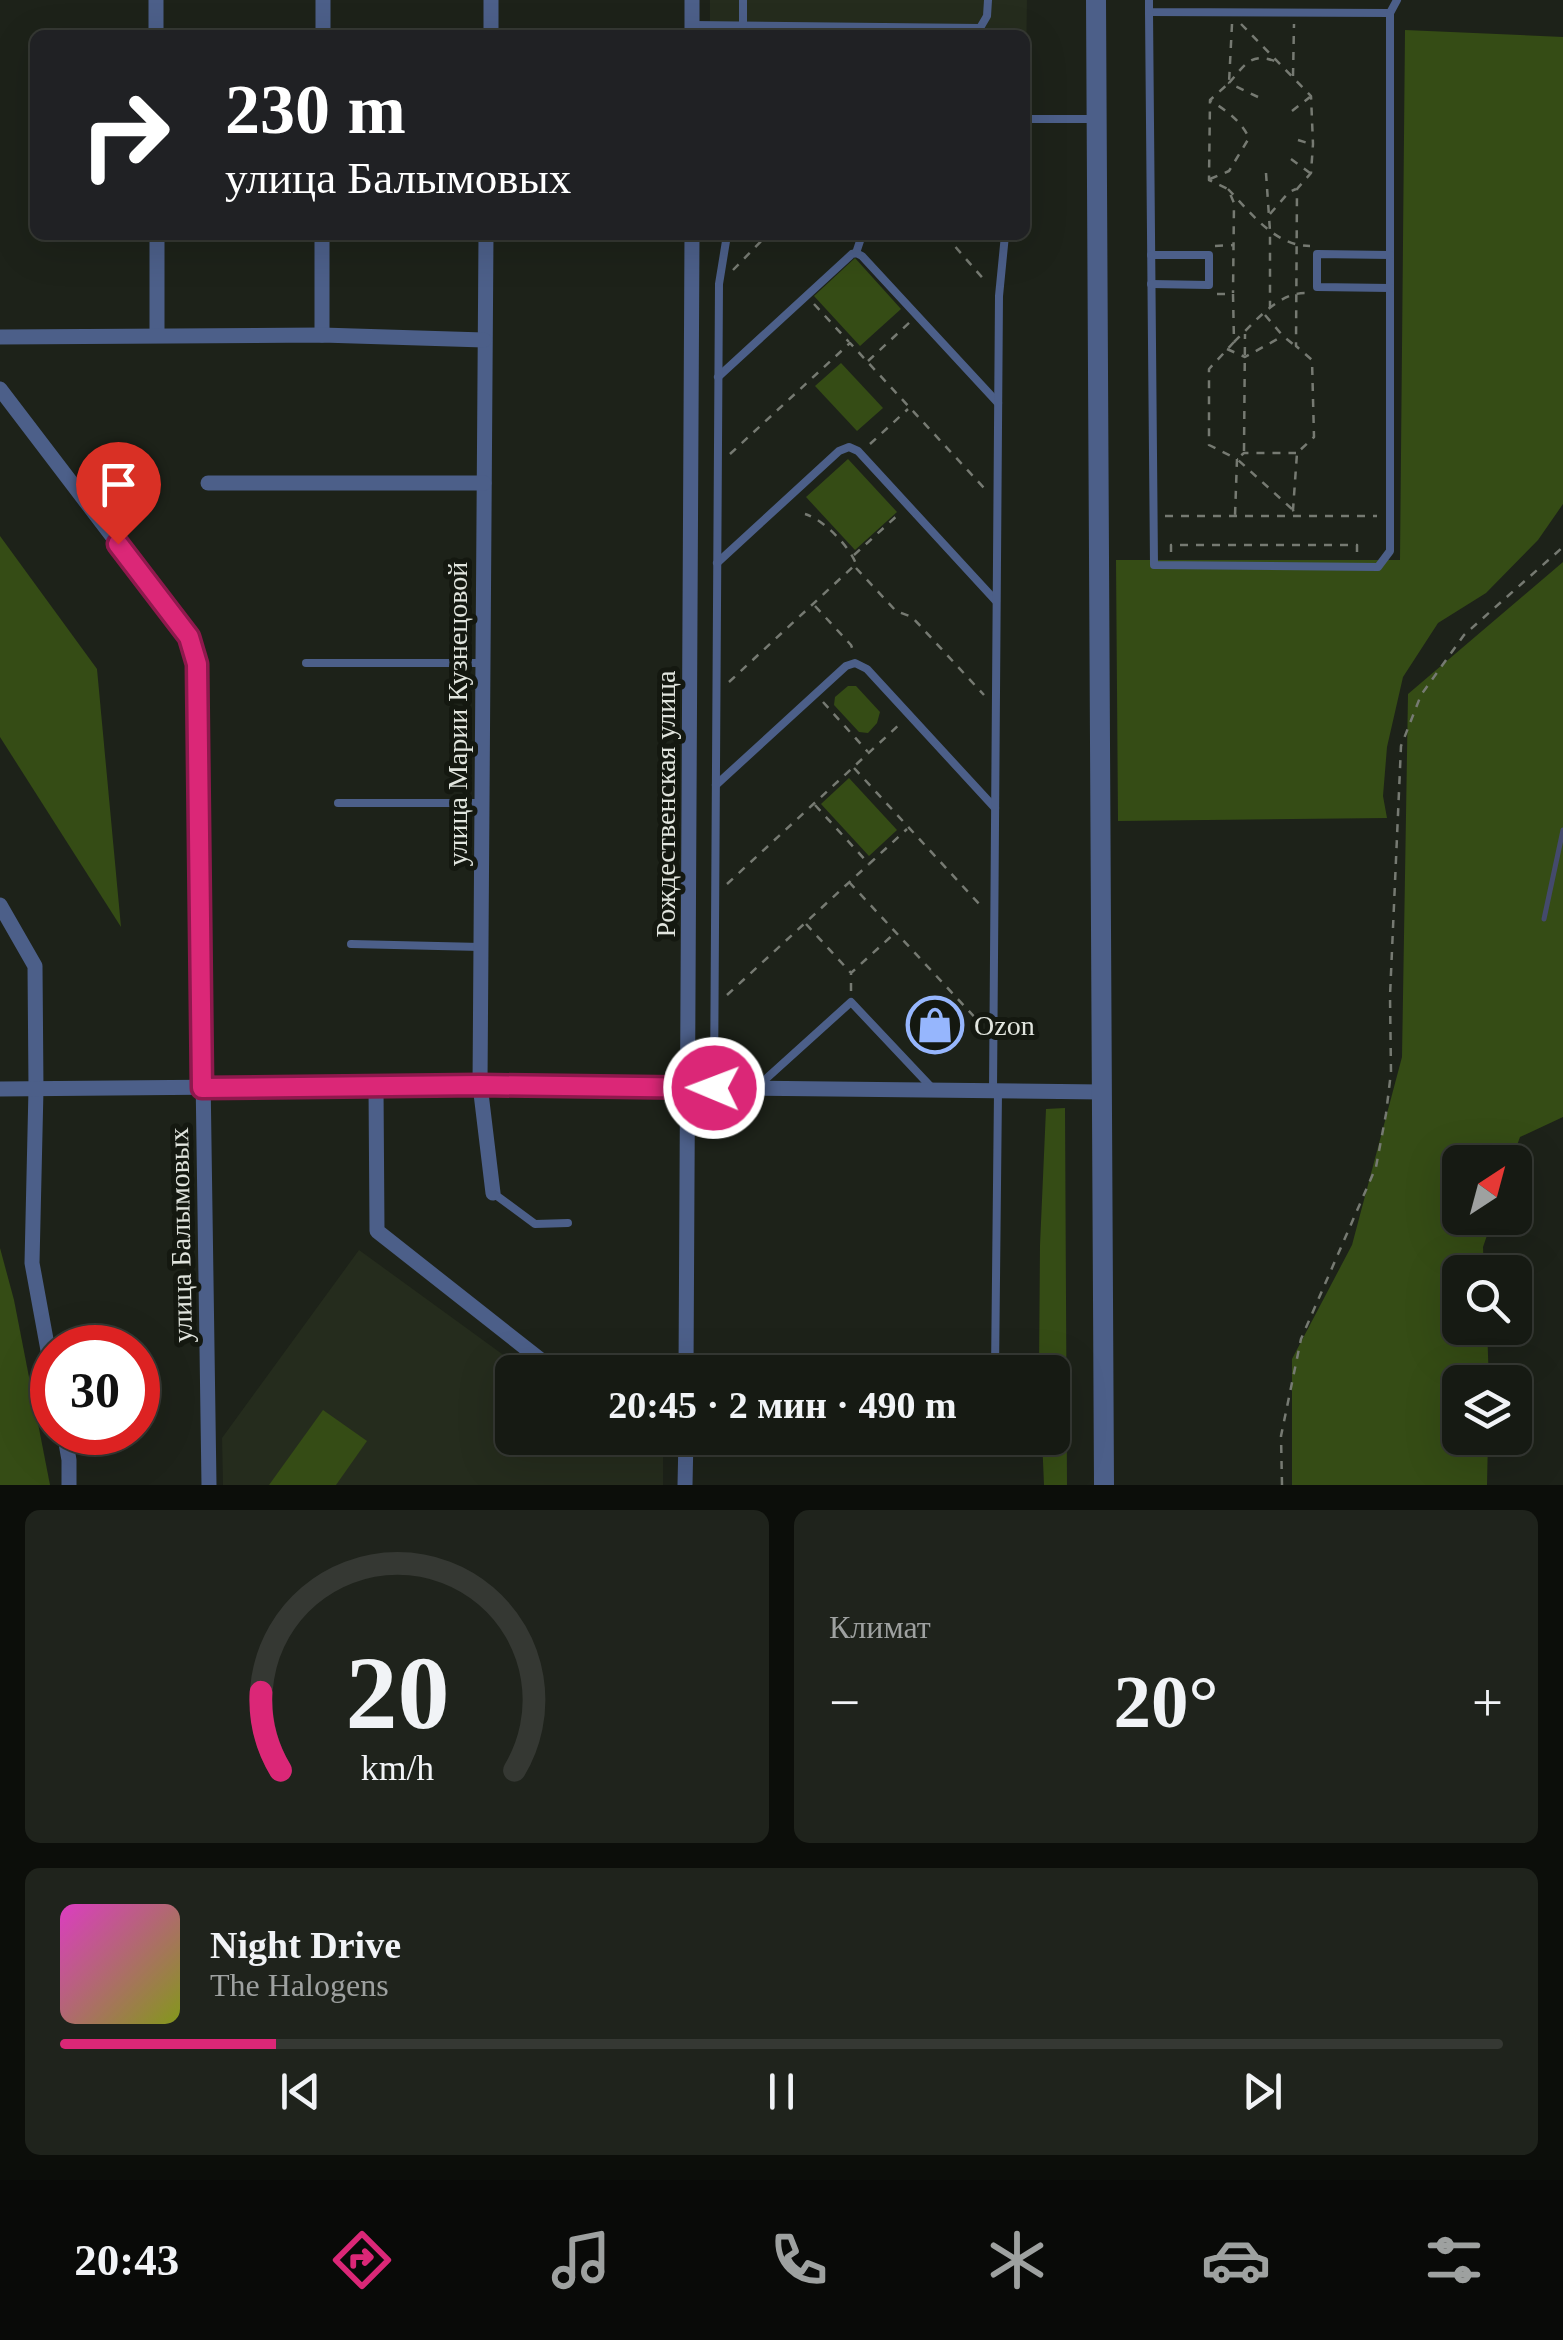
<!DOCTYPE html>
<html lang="ru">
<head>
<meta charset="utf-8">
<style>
	:root { --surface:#161a13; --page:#1f231c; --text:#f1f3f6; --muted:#9ea1a0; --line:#353833; --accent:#db2777 }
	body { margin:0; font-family:Georgia,serif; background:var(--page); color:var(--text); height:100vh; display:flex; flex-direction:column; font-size:38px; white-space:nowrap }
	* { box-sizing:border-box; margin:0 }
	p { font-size:32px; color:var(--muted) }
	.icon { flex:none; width:55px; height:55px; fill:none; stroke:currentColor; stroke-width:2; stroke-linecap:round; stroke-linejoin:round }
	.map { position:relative; height:1485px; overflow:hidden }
	.side { display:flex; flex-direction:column; gap:25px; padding:25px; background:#0c0e0a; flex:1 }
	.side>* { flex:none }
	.hud { position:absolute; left:30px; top:30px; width:1000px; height:210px; border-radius:15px; box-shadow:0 10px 40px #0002,0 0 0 2px var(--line); background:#202124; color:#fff; overflow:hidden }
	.needle { width:65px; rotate:36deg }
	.controls { position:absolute; left:1442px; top:1145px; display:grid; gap:20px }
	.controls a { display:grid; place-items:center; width:90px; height:90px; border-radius:15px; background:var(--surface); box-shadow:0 10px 40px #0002,0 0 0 2px var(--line); font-size:50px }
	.speed { position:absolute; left:30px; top:1325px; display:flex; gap:20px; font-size:50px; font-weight:700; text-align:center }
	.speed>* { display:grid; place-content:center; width:130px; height:130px; border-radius:50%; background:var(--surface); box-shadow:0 10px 40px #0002,0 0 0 2px var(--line); line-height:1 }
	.speed .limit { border:15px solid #d22; background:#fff; color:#111 }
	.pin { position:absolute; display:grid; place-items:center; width:85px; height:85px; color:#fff; margin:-102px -42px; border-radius:50% 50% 50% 0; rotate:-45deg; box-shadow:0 0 10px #0007 }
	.pin .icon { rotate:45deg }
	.me { position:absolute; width:110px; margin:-55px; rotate:271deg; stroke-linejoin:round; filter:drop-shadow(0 0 8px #0008) }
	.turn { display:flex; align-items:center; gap:35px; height:210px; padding:0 30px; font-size:45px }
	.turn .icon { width:130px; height:130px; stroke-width:2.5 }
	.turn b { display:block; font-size:70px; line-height:85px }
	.big { font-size:75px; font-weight:700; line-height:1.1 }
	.side .tile { flex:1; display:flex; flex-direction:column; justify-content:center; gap:15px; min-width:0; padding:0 35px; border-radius:15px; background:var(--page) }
	.side .dial { align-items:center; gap:0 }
	.dial svg { height:260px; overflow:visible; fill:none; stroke:var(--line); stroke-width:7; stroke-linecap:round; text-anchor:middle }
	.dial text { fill:var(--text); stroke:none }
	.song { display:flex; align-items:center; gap:30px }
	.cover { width:120px; height:120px; border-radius:15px; background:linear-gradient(135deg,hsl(310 70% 55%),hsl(70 70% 35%)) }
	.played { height:10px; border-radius:5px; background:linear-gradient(90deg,var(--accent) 15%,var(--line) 15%) }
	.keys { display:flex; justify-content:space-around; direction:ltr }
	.heat { display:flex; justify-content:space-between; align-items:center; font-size:55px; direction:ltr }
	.side .tiles { flex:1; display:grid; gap:25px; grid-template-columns:1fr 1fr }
	.tile:last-child { grid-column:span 2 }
	.trip { position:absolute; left:495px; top:1355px; width:575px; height:100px; border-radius:15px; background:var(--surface); box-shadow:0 10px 40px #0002,0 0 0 2px var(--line); font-weight:700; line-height:100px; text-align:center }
	.dock { display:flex; height:160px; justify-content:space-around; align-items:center; background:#090a08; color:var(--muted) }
	.dock .icon { width:70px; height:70px }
	.dock .selected { color:var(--accent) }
	.dock b { font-size:45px; color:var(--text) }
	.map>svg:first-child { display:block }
</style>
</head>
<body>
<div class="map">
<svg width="1563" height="1485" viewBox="0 0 1563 1485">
	<rect width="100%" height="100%" fill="#1d2219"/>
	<g fill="#252c1d">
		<polygon points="710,0 1027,0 1026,68 1025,35 710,35"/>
		<polygon points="359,1250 527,1372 512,1372 512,1438 615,1438 626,1445 663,1445 663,1485 223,1485 222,1438"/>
	</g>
	<g fill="#354c15">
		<polygon points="1405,30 1563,37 1563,504 1538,540 1486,593 1438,623 1403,677 1387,747 1383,796 1387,818 1118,821 1116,560 1400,560"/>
		<polygon points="855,258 901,309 860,346 814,296"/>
		<polygon points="841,363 883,408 857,431 815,386"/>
		<polygon points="848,459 897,512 855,550 806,497"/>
		<polygon points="0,536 97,669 121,927 0,737"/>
		<polygon points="1563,562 1563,1117 1520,1137 1511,1162 1460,1162 1460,1218 1493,1218 1483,1247 1484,1272 1460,1272 1460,1328 1487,1328 1489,1382 1460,1382 1460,1438 1488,1438 1487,1485 1292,1485 1292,1359 1352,1245 1402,1057 1408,694"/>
		<polygon points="848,686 856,686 880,712 877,723 868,733 859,732 834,705 835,697"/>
		<polygon points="849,778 897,830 869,856 821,804"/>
		<polygon points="1065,1108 1067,1485 1044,1485 1042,1438 1052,1438 1052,1372 1039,1372 1040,1245 1046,1109"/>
		<polygon points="0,1248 14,1300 50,1485 0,1485"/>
		<polygon points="323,1410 367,1441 336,1485 269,1485"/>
	</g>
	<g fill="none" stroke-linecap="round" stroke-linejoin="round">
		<polyline stroke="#444a6c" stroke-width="5" points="1544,919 1563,830"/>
		<g stroke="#767a72" stroke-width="2.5" stroke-dasharray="8 8" stroke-linecap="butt">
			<polyline points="1232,24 1229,83 1210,100 1209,180 1228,189 1234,203 1233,293"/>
			<polyline points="1241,24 1311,96 1313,144 1311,173 1297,189 1296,346 1312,360 1314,437 1297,453 1293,510 1295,517"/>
			<polyline points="1293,76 1294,24"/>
			<path d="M1258 97 1229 83C1245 65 1251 51 1277 62"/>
			<polyline points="1292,111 1310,97"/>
			<polyline points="1298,140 1311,144"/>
			<polyline points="1291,159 1310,173"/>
			<polyline points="1266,173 1270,231 1270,307"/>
			<path d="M1210 179 1229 171 1249 138C1241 121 1227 111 1211 101"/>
			<path d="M1228 189C1251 213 1275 246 1310 246"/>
			<polyline points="1270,214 1289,192 1296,189"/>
			<polyline points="945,235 987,283"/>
			<polyline points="1215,246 1234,245"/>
			<polyline points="733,270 767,235"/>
			<polyline points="1217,294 1233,294 1234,342 1209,369 1209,445 1237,459 1235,516"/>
			<polyline points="814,304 849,342"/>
			<polyline points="1265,315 1283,336 1294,345"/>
			<path d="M1234 342C1253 324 1278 292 1306 293"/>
			<polyline points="1227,349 1245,357 1283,336"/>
			<polyline points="868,361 910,322"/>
			<polyline points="870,444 908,409"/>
			<polyline points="1244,451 1245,334"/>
			<polyline points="730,454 850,343 985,489"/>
			<polyline points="1292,509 1237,459 1244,453 1296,453"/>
			<polyline points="1165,516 1377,516"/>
			<polyline points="1171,552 1171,545 1357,545 1357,555"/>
			<polyline points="854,555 900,513"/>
			<polyline points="856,568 896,611 912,617 984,695"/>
			<polyline points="815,606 851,645 854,653"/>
			<path d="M729 682 856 564C850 547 823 519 805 514"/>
			<polyline points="823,702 868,752"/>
			<polyline points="854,768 981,906"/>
			<polyline points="815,805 869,864 907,829"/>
			<polyline points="849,882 981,1024"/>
			<polyline points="727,884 901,723"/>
			<polyline points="806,924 851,973 896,932"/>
			<polyline points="851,991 851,974"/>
			<polyline points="727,995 869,864"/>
			<polyline points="1282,1485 1281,1436 1301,1339 1376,1167 1386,1114 1391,1072 1390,996 1401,746 1421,695 1464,635 1563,547"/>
		</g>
		<g stroke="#4c5f89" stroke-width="8">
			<polyline points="1149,0 1149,12 1390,13 1397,0"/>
			<polyline points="1149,12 1154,565 1378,567 1390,551 1390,13"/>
			<polyline points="692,25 980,28 987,16 988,0"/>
			<polyline points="743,26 743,0"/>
			<polyline points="1025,119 1095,119"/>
			<polyline points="856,253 862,235"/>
			<polyline points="1151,255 1209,255 1209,285 1151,284"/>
			<polyline points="1390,288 1317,287 1317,254 1390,255"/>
			<polyline points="718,377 852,254 856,253 862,256 998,403"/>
			<polyline points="717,563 839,451 849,447 858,451 996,601"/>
			<polyline points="306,663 482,663"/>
			<polyline points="716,785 846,666 855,663 867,669 995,808"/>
			<polyline points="338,803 482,803"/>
			<polyline points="351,944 481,947"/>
			<polyline points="758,1086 851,1002 933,1089"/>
			<polyline points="714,1088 719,284 727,235"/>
			<polyline points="993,1090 999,296 1005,235"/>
			<polyline points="493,1193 535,1224 568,1223"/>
			<polyline points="995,1372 998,1092"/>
			<polyline points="994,1452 995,1438"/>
		</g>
		<g stroke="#4c5f89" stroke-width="15">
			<polyline points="156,0 156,35"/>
			<polyline points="323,35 323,0"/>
			<polyline points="491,35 491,0"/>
			<polyline points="692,35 692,0"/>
			<polyline points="157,235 157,334"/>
			<polyline points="486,235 480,1085 493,1193"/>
			<polyline points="322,335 322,235"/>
			<polyline points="0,337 322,335 484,340"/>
			<polyline points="0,389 189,637 197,665 209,1485"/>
			<polyline points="208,483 484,483"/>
			<polyline points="0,905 35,966 36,1089 32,1263 52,1372"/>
			<polyline points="376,1087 377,1231 556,1372"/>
			<polyline points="0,1089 480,1085 1103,1092"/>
			<polyline points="686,1372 692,235"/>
			<polyline points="64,1432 69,1460 69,1485"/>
			<polyline points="685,1485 686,1438"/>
		</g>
		<polyline stroke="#4c5f89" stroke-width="20" points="1096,0 1104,1485"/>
	</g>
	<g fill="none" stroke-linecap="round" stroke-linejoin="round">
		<g stroke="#8e194d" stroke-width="25">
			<polyline id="route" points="118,544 189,637 197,664 202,1088 480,1085 714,1088"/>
		</g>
		<use href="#route" stroke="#db2777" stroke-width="18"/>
	</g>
	<defs>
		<g id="shop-ring" transform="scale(2.875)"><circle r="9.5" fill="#141810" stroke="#96b6fd" stroke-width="1.5"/><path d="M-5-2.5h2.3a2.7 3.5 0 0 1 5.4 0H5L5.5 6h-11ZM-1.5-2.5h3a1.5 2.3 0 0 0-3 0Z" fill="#96b6fd"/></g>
	</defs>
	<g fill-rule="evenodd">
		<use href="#shop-ring" x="935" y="1025"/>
	</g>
	<g text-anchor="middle" stroke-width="10" stroke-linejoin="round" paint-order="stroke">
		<g font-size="28" fill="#e1e5de" stroke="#141810">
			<text transform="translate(457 714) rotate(-90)" y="10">улица Марии Кузнецовой</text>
			<text transform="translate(665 804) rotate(-90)" y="10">Рождественская улица</text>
			<text transform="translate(180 1235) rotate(-91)" y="10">улица Балымовых</text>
		</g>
		<g font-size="28" fill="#e1e5de" stroke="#141810" text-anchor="start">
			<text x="974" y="1035">Ozon</text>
		</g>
	</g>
</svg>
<div class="controls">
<a><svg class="needle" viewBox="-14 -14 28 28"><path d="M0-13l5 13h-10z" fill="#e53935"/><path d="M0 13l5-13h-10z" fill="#9ea1a0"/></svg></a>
<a><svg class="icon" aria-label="search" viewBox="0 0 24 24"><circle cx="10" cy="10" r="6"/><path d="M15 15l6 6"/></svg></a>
<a><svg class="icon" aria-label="layers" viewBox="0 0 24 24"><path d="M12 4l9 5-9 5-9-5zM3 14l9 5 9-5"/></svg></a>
</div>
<div class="speed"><div class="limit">30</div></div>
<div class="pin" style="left:118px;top:544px;background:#d93025"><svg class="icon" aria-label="arrive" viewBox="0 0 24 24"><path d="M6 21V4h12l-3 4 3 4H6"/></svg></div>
<svg class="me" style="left:714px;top:1088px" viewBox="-20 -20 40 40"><circle r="17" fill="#db2777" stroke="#fff" stroke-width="3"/><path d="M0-11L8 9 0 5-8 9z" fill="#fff"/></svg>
<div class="trip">20:45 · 2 мин · 490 m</div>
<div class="hud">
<div class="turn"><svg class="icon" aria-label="right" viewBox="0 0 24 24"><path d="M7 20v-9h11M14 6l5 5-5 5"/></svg><div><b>230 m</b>улица Балымовых</div></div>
</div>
</div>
<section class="side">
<div class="tiles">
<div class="tile dial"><svg viewBox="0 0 100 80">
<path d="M14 69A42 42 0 1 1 86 69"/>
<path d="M14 69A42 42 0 0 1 8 45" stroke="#db2777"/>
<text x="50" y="56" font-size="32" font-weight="700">20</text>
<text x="50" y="72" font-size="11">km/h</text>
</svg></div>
<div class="tile"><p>Климат</p>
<div class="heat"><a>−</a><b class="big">20°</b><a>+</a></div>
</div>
<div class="tile">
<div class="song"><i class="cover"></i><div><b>Night Drive</b><p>The Halogens</p></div></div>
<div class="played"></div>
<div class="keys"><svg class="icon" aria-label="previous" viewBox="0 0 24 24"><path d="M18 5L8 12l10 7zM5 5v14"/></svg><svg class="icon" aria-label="pause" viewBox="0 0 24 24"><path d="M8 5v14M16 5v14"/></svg><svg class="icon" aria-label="next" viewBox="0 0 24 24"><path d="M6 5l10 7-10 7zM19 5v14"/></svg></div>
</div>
</div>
</section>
<nav class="dock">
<b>20:43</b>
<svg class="icon selected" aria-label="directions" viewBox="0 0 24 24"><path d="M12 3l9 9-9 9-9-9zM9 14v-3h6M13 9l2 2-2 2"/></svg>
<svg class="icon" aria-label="music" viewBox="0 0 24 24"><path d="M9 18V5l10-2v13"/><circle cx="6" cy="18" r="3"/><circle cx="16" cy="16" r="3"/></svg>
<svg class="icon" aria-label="phone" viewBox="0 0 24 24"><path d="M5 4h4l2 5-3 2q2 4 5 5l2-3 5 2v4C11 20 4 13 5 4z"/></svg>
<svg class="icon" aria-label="climate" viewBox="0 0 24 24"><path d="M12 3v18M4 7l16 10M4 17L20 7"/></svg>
<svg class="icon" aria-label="car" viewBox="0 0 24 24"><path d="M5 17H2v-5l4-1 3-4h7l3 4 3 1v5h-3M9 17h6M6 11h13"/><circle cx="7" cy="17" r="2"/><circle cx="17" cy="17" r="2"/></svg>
<svg class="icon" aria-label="filters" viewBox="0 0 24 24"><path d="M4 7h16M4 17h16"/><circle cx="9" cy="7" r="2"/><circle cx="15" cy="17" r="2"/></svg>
</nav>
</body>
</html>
